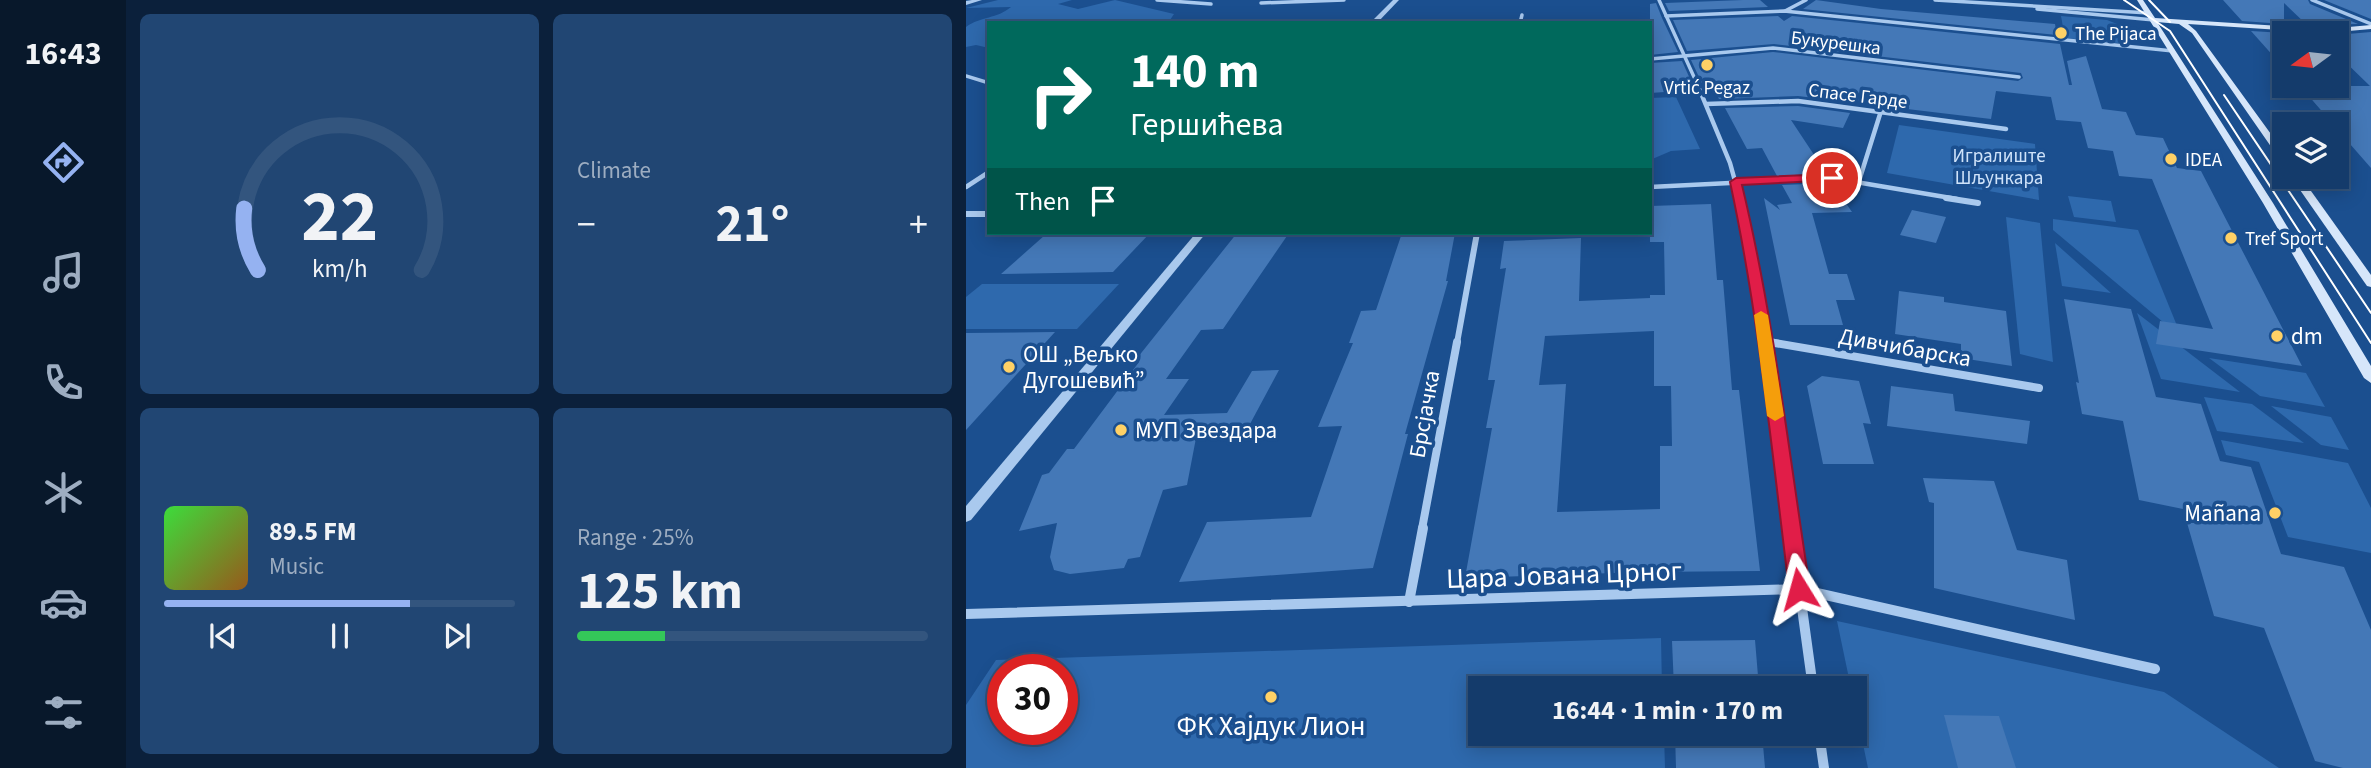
<!DOCTYPE html>
<html lang="en">
<head>
<meta charset="utf-8">
<style>
	:root { --surface:#143b6b; --page:#214673; --text:#f1f3f6; --muted:#9dadc1; --line:#33557e; --accent:#95b2f1 }
	body { margin:0; font-family:"Source Sans 3",sans-serif; background:var(--page); color:var(--text); height:100vh; display:flex; flex-direction:column; font-size:26px; white-space:nowrap }
	* { box-sizing:border-box; margin:0 }
	p { font-size:23px; color:var(--muted) }
	.icon { flex:none; width:38px; height:38px; fill:none; stroke:currentColor; stroke-width:2; stroke-linecap:round; stroke-linejoin:round }
	.map { position:relative; flex:1; overflow:hidden }
	.panel { display:flex; flex-direction:column; gap:14px; padding:14px; background:#0b203b; width:840px }
	.panel>* { flex:none }
	.hud { position:absolute; left:21px; top:21px; width:665px; height:214px; border-radius:0px; box-shadow:0 4px 18px #0003,0 0 0 2px var(--line); background:#00695c; color:#fff; overflow:hidden }
	.needle { width:46px; rotate:255deg }
	.buttons { position:absolute; left:1306px; top:21px; display:grid; gap:14px }
	.buttons a { display:grid; place-items:center; width:77px; height:77px; border-radius:0px; background:var(--surface); box-shadow:0 4px 18px #0003,0 0 0 2px var(--line); font-size:35px }
	.speed { position:absolute; left:21px; top:654px; display:flex; gap:14px; font-size:35px; font-weight:700; text-align:center }
	.speed>* { display:grid; place-content:center; width:91px; height:91px; border-radius:50%; background:var(--surface); box-shadow:0 4px 18px #0003,0 0 0 2px var(--line); line-height:1 }
	.speed .limit { border:10px solid #d22; background:#fff; color:#111 }
	.pin { position:absolute; display:grid; place-items:center; width:60px; height:60px; color:#fff; margin:-30px; border:4px solid #fff; border-radius:50%; box-shadow:0 2px 7px #0007 }
	.me { position:absolute; width:77px; margin:-38px; rotate:352deg; stroke-linejoin:round; filter:drop-shadow(0 0 5px #0008) }
	.turn { display:flex; align-items:center; gap:24px; height:147px; padding:0 28px; font-size:32px }
	.turn .icon { width:91px; height:91px; stroke-width:2.5 }
	.turn b { display:block; font-size:49px; line-height:60px }
	.then { display:flex; align-items:center; height:66px; padding:0 28px; background:#0003; gap:14px; font-size:26px }
	.big { font-size:52px; font-weight:700; line-height:1.1 }
	.panel .widget { flex:1; display:flex; flex-direction:column; justify-content:center; gap:10px; min-width:0; padding:0 24px; border-radius:10px; background:var(--page) }
	.panel .dial { align-items:center; gap:0 }
	.dial svg { height:182px; overflow:visible; fill:none; stroke:var(--line); stroke-width:7; stroke-linecap:round; text-anchor:middle }
	.dial text { fill:var(--text); stroke:none }
	.song { display:flex; align-items:center; gap:21px }
	.cover { width:84px; height:84px; border-radius:10px; background:linear-gradient(135deg,hsl(120 70% 55%),hsl(30 70% 35%)) }
	.played { height:7px; border-radius:4px; background:linear-gradient(90deg,var(--accent) 70%,var(--line) 70%) }
	.keys { display:flex; justify-content:space-around; direction:ltr }
	.heat { display:flex; justify-content:space-between; align-items:center; font-size:38px; direction:ltr }
	.charge { height:10px; border-radius:5px; background:linear-gradient(90deg,#34c759 25%,var(--line) 0) }
	.panel .tiles { flex:1; display:grid; gap:14px; grid-template-columns:repeat(2,1fr) }
	.trip { position:absolute; left:502px; top:676px; width:399px; height:70px; border-radius:0px; background:var(--surface); box-shadow:0 4px 18px #0003,0 0 0 2px var(--line); font-weight:700; line-height:70px; text-align:center }
	main { display:flex; flex:1; min-height:0 }
	.menu { display:flex; flex-direction:column; width:126px; justify-content:space-around; align-items:center; background:#08182b; color:var(--muted) }
	.menu .icon { width:49px; height:49px }
	.menu .selected { color:var(--accent) }
	.menu b { font-size:32px; color:var(--text) }
	.map>svg:first-child { display:block }
</style>
</head>
<body>
<main>
<nav class="menu">
<b>16:43</b>
<svg class="icon selected" aria-label="directions" viewBox="0 0 24 24"><path d="M12 3l9 9-9 9-9-9zM9 14v-3h6M13 9l2 2-2 2"/></svg>
<svg class="icon" aria-label="music" viewBox="0 0 24 24"><path d="M9 18V5l10-2v13"/><circle cx="6" cy="18" r="3"/><circle cx="16" cy="16" r="3"/></svg>
<svg class="icon" aria-label="phone" viewBox="0 0 24 24"><path d="M5 4h4l2 5-3 2q2 4 5 5l2-3 5 2v4C11 20 4 13 5 4z"/></svg>
<svg class="icon" aria-label="climate" viewBox="0 0 24 24"><path d="M12 3v18M4 7l16 10M4 17L20 7"/></svg>
<svg class="icon" aria-label="car" viewBox="0 0 24 24"><path d="M5 17H2v-5l4-1 3-4h7l3 4 3 1v5h-3M9 17h6M6 11h13"/><circle cx="7" cy="17" r="2"/><circle cx="17" cy="17" r="2"/></svg>
<svg class="icon" aria-label="filters" viewBox="0 0 24 24"><path d="M4 7h16M4 17h16"/><circle cx="9" cy="7" r="2"/><circle cx="15" cy="17" r="2"/></svg>
</nav>
<section class="panel">
<div class="tiles">
<div class="widget dial"><svg viewBox="0 0 100 80">
<path d="M14 69A42 42 0 1 1 86 69"/>
<path d="M14 69A42 42 0 0 1 8 42" stroke="#95b2f1"/>
<text x="50" y="56" font-size="32" font-weight="700">22</text>
<text x="50" y="72" font-size="11">km/h</text>
</svg></div>
<div class="widget"><p>Climate</p>
<div class="heat"><a>−</a><b class="big">21°</b><a>+</a></div>
</div>
<div class="widget">
<div class="song"><i class="cover"></i><div><b>89.5 FM</b><p>Music</p></div></div>
<div class="played"></div>
<div class="keys"><svg class="icon" aria-label="previous" viewBox="0 0 24 24"><path d="M18 5L8 12l10 7zM5 5v14"/></svg><svg class="icon" aria-label="pause" viewBox="0 0 24 24"><path d="M8 5v14M16 5v14"/></svg><svg class="icon" aria-label="next" viewBox="0 0 24 24"><path d="M6 5l10 7-10 7zM19 5v14"/></svg></div>
</div>
<div class="widget"><p>Range · 25%</p><b class="big">125 km</b><div class="charge"></div></div>
</div>
</section>
<div class="map">
<svg width="1405" height="768" viewBox="0 0 1405 768">
	<rect width="100%" height="100%" fill="#1b4f8f"/>
	<g fill="#2e69ad" fill-rule="evenodd">
		<path d="M32 0H106L92 4 112 9 149 0 208 14 202 23H23V48L10 45 0 47V27C15 16 31 19 45 7L0 8Z"/>
		<polygon points="1095,16 1141,20 1156,26 1164,44 1099,38"/>
		<polygon points="710,97 734,149 705,151 684,160 684,98"/>
		<polygon points="933,125 1069,144 1073,200 921,173"/>
		<polygon points="1102,196 1145,201 1150,222 1108,217"/>
		<polygon points="1040,217 1074,223 1087,362 1054,354"/>
		<polygon points="1087,219 1172,230 1216,338 1087,230"/>
		<polygon points="1089,243 1145,293 1096,286"/>
		<polygon points="16,284 153,284 111,329 0,329 0,297"/>
		<polygon points="1171,313 1274,392 1195,379"/>
		<polygon points="1243,358 1340,373 1359,407 1294,396"/>
		<polygon points="1238,397 1286,404 1338,443 1251,431"/>
		<polygon points="1305,406 1365,417 1383,450 1355,445"/>
		<polygon points="1255,440 1382,463 1405,508 1405,553 1322,537 1293,462 1260,455"/>
		<polygon points="871,621 1198,692 1313,768 902,768 889,706 889,688 885,688"/>
		<path d="M695 638 696 688H514V733H698L699 768H0V705L30 660ZM37 670H96V730H37Z"/>
	</g>
	<g fill="#4478b7" fill-rule="evenodd">
		<polygon points="777,0 794,0 802,7 703,11 699,3"/>
		<polygon points="850,0 915,9 1089,24 1091,35 837,9"/>
		<polygon points="1257,0 1342,0 1344,4 1392,24 1341,25 1318,3 1318,24 1276,21"/>
		<polygon points="1358,0 1405,0 1405,19"/>
		<polygon points="690,3 696,18 712,52 684,55 684,4"/>
		<polygon points="812,16 818,21 826,16 1094,44 1103,85 1106,85 1101,61 1120,56 1136,109 1160,112 1170,135 1197,138 1211,168 1235,171 1336,366 1190,344 1194,321 1247,329 1186,179 1153,176 1147,151 1122,148 1115,122 1090,120 1085,97 1030,91 1025,119 832,96 753,99 748,89 739,90 725,60 807,52 1052,81 1057,78 1055,73 808,44 721,51 707,20"/>
		<polygon points="1285,31 1318,33 1318,68"/>
		<polygon points="1405,32 1405,168 1370,128 1370,124 1367,124 1334,86 1404,86 1370,53 1370,35"/>
		<polygon points="716,61 729,90 684,93 684,63"/>
		<polygon points="832,106 884,113 877,128 825,120 860,173 811,176 796,148 781,149 759,108"/>
		<polygon points="866,183 886,212 846,213 863,274 881,274 889,300 870,300 877,325 824,325 798,198 814,210 811,205 826,203 816,185"/>
		<path d="M745 204 751 280H757L766 390H773L794 571 677 572 499 578 526 428H520L529 380H522L540 268 534 269 538 241 615 238 613 301 684 298V295H699L698 242H684V206ZM688 331V386H705L706 446H694V509L591 512 600 384 573 385 579 336Z"/>
		<polygon points="946,210 980,217 970,243 934,235"/>
		<polygon points="184,233 147,272 35,274 79,235"/>
		<polygon points="271,233 323,233 257,329 235,330 200,379 223,379 198,415 261,413 286,371 313,370 277,437 230,438 221,485 197,490 174,557 162,559 158,568 104,574 88,570 84,557 91,523 53,531 76,475 83,473 101,449 108,449 173,362 168,362"/>
		<polygon points="436,233 489,233 480,281 482,281 439,434 442,434 407,568 213,582 241,522 345,517 376,426 352,427 387,343 383,343 395,311 410,310"/>
		<polygon points="933,291 978,297 978,302 1040,311 1046,366 995,358 995,344 929,334"/>
		<polygon points="1098,299 1165,309 1190,397 1235,404 1254,461 1285,467 1315,554 1378,567 1405,630 1405,768 1377,768 1349,761 1298,628 1248,616 1217,509 1173,500 1157,421 1116,414 1110,382 1113,383"/>
		<polygon points="89,332 0,430 0,333"/>
		<polygon points="856,376 893,381 905,424 897,423 908,464 857,464 841,386"/>
		<polygon points="925,386 987,394 989,411 1064,421 1061,444 921,426"/>
		<polygon points="957,478 1028,481 1051,550 1101,560 1109,620 968,588 968,503 963,502"/>
		<polygon points="789,640 793,688 708,688 706,641"/>
		<polygon points="978,715 1033,716 1050,768 992,768"/>
		<polygon points="709,733 796,733 799,768 710,768"/>
	</g>
	<g fill="none" stroke-linecap="round" stroke-linejoin="round">
		<g stroke="#a9c9ee" stroke-width="3.5">
			<polyline points="191,0 245,4"/>
			<polyline points="693,0 733,88"/>
			<polyline points="969,0 1183,13"/>
			<polyline points="1346,0 1405,24"/>
			<polyline points="295,3 378,0"/>
			<polyline points="1071,9 1188,20"/>
			<polyline points="819,11 840,0"/>
			<polyline points="700,16 818,11 1207,51"/>
			<polyline points="554,23 556,15"/>
			<polyline points="684,59 807,48 1053,77"/>
			<polyline points="0,76 23,83"/>
		</g>
		<g stroke="#a9c9ee" stroke-width="4.5">
			<polyline points="732,86 764,163 774,199"/>
			<polyline points="740,104 832,101 1040,129"/>
			<polyline points="893,181 915,111"/>
			<polyline points="0,187 23,172"/>
			<polyline points="684,187 866,178 991,199"/>
		</g>
		<g stroke="#a9c9ee" stroke-width="6">
			<polyline points="774,198 799,343"/>
			<polyline points="980,198 1012,203"/>
			<polyline points="0,214 23,214"/>
			<polyline points="799,341 813,343"/>
			<polyline points="491,343 511,233"/>
		</g>
		<g stroke="#a9c9ee" stroke-width="8">
			<polyline points="799,342 825,529"/>
			<polyline points="803,342 1073,388"/>
			<polyline points="456,529 491,342"/>
		</g>
		<g stroke="#a9c9ee" stroke-width="10">
			<polyline points="825,528 847,688"/>
			<polyline points="443,602 457,528"/>
			<polyline points="0,614 833,589 1189,669"/>
			<polyline points="853,733 858,768"/>
		</g>
		<g fill="#a9c9ee" fill-rule="evenodd">
			<polygon points="6,0 16,0 0,5 0,1"/>
			<polygon points="427,0 433,0 411,23 404,23"/>
			<polygon points="230,233 240,233 5,520 0,522 0,506"/>
		</g>
		<g fill="#d6e6fa" fill-rule="evenodd">
			<polygon points="1171,0 1177,0 1189,18 1360,29 1405,25 1405,29 1360,33 1222,24 1230,31 1318,152 1318,162 1315,161 1226,33 1213,24 1191,22 1307,203 1405,366 1405,383 1398,378 1297,203"/>
			<polygon points="1325,177 1335,177 1405,275 1405,287 1401,286"/>
		</g>
		<g stroke="#fff" stroke-width="2">
			<polyline points="1158,0 1204,31 1405,343"/>
			<polyline points="1183,0 1204,22"/>
			<polyline points="1258,95 1405,313"/>
		</g>
	</g>
	<path fill="#e11d48" stroke="#92132f" stroke-width="2" d="M866 174 872 178 870 180 776 185C808 318 823 454 844 589L841 595 833 598 826 595 823 589C806 453 793 316 764 182L770 178Z"/>
	<polygon fill="#f59e0b" points="795,311 802,315 818,416 809,421 801,416 788,315"/>
	<g fill="#ffd166" stroke="#1b4f8f" stroke-width="2.5">
		<circle cx="1095" cy="33" r="7"/>
		<circle cx="741" cy="65" r="7"/>
		<circle cx="1205" cy="159" r="7"/>
		<circle cx="1265" cy="238" r="7"/>
		<circle cx="1311" cy="336" r="7"/>
		<circle cx="43" cy="367" r="7"/>
		<circle cx="155" cy="430" r="7"/>
		<circle cx="1309" cy="513" r="7"/>
		<circle cx="305" cy="697" r="7"/>
	</g>
	<g text-anchor="middle" stroke-width="7" stroke-linejoin="round" paint-order="stroke">
		<g font-size="19" fill="#fff" stroke="#1b4f8f" text-anchor="start">
			<text x="1109" y="40">The Pijaca</text>
			<text x="741" y="94" text-anchor="middle">Vrtić Pegaz</text>
			<text x="1219" y="166">IDEA</text>
			<text x="1279" y="245">Tref Sport</text>
		</g>
		<g font-size="19" fill="#fff" stroke="#1b4f8f">
			<text transform="translate(870 42) rotate(7)" y="7">Букурешка</text>
			<text transform="translate(892 95) rotate(7)" y="7">Спасе Гарде</text>
		</g>
		<g font-size="19" fill="#cfe3fa" stroke="#1b4f8f">
			<text x="1033" y="162">Игралиште<tspan x="1033" dy="22">Шљункара</tspan></text>
		</g>
		<g font-size="23" fill="#fff" stroke="#1b4f8f" text-anchor="start">
			<text x="1325" y="344">dm</text>
			<text x="57" y="362">ОШ „Вељко<tspan x="57" dy="26">Дугошевић”</tspan></text>
			<text x="169" y="438">МУП Звездара</text>
			<text x="1295" y="521" text-anchor="end">Mañana</text>
		</g>
		<g font-size="23" fill="#fff" stroke="#1b4f8f">
			<text transform="translate(939 347) rotate(10)" y="8">Дивчибарска</text>
			<text transform="translate(458 414) rotate(-80)" y="8">Брсјачка</text>
		</g>
		<g font-size="28" fill="#fff" stroke="#1b4f8f">
			<text transform="translate(598 574) rotate(-2)" y="10">Цара Јована Црног</text>
		</g>
		<g font-size="28" fill="#fff" stroke="#1b4f8f">
			<text x="305" y="735">ФК Хајдук Лион</text>
		</g>
	</g>
</svg>
<div class="buttons">
<a><svg class="needle" viewBox="-14 -14 28 28"><path d="M0-13l5 13h-10z" fill="#e53935"/><path d="M0 13l5-13h-10z" fill="#9dadc1"/></svg></a>
<a><svg class="icon" aria-label="layers" viewBox="0 0 24 24"><path d="M12 4l9 5-9 5-9-5zM3 14l9 5 9-5"/></svg></a>
</div>
<div class="speed"><div class="limit">30</div></div>
<div class="pin" style="left:866px;top:178px;background:#d93025"><svg class="icon" aria-label="arrive" viewBox="0 0 24 24"><path d="M6 21V4h12l-3 4 3 4H6"/></svg></div>
<svg class="me" style="left:833px;top:589px" viewBox="-20 -20 40 40"><path d="M0-17L14 15 0 8-14 15z" fill="#e11d48" stroke="#fff" stroke-width="4"/></svg>
<div class="trip">16:44 · 1 min · 170 m</div>
<div class="hud">
<div class="turn"><svg class="icon" aria-label="right" viewBox="0 0 24 24"><path d="M7 20v-9h11M14 6l5 5-5 5"/></svg><div><b>140 m</b>Гершићева</div></div>
<div class="then">Then<svg class="icon" aria-label="arrive" viewBox="0 0 24 24"><path d="M6 21V4h12l-3 4 3 4H6"/></svg></div>
</div>
</div>
</main>
</body>
</html>
